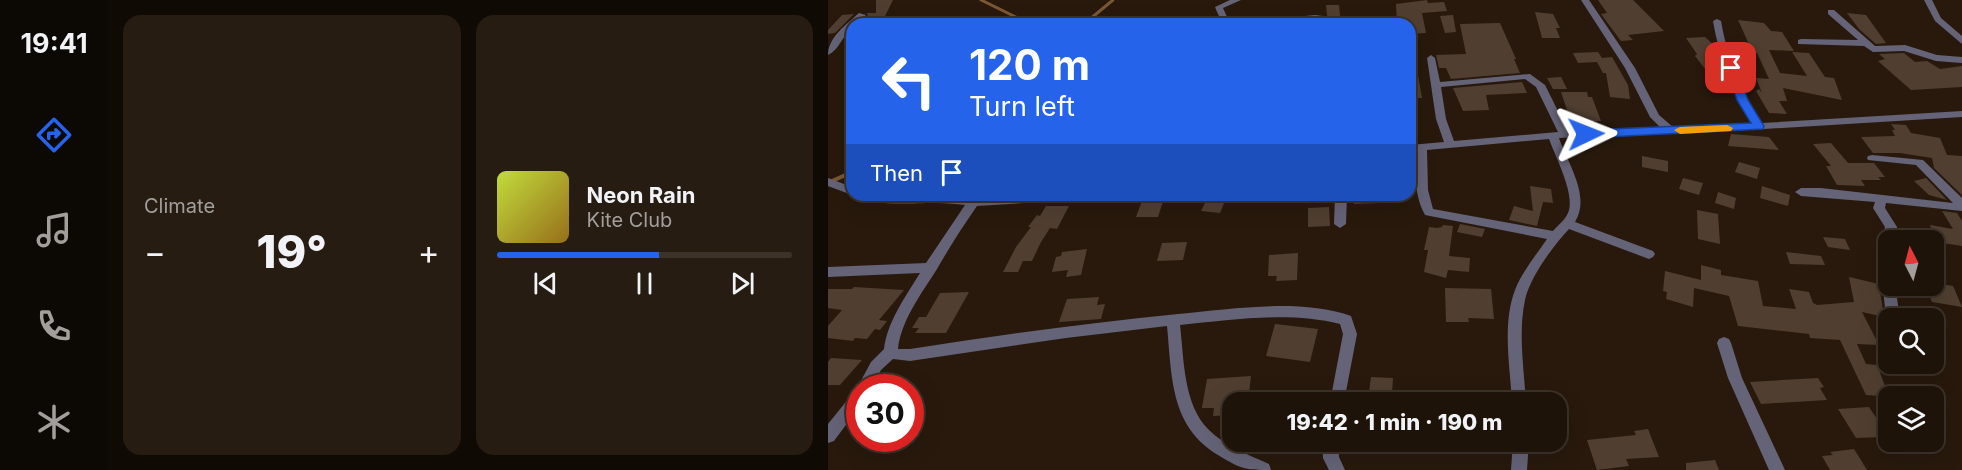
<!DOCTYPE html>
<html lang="en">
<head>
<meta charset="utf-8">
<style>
	:root { --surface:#1e1309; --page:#261c12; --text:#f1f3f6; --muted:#a19e9c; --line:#3c322a; --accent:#2563eb }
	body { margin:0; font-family:Inter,sans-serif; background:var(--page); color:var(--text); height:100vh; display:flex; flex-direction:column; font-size:22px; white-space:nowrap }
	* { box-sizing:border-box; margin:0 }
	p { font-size:20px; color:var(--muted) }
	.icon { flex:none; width:33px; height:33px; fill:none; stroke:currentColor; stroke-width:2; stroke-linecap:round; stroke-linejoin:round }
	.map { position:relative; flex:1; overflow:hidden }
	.sheet { display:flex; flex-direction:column; gap:15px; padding:15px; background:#100a05; width:720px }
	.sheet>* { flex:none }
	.banner { position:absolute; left:18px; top:18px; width:570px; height:183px; border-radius:18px; box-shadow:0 6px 24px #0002,0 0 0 2px var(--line); background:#2563eb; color:#fff; overflow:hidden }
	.needle { width:39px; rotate:354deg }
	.controls { position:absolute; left:1050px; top:230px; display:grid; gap:12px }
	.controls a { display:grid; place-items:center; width:66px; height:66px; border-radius:12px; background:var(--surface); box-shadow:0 6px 24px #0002,0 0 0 2px var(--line); font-size:30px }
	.speed { position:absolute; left:18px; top:374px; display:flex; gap:12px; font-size:30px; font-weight:700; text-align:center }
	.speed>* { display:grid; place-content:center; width:78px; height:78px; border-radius:50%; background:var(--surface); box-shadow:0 6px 24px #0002,0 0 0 2px var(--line); line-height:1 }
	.speed .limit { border:9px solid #d22; background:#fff; color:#111 }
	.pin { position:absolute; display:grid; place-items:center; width:51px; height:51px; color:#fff; margin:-26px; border-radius:12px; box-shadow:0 3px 9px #0006 }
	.me { position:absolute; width:66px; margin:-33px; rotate:88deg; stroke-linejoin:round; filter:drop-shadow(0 0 4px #0008) }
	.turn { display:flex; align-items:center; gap:21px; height:126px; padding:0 24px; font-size:27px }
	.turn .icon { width:78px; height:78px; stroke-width:2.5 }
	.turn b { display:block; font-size:42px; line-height:51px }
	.then { display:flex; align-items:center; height:57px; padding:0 24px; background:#0003; gap:12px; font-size:22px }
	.big { font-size:45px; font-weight:800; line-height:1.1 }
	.sheet .card { flex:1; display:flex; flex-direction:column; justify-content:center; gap:9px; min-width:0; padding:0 21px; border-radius:18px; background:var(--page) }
	.song { display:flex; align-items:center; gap:18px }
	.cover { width:72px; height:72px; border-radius:9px; background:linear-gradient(135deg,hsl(70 70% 55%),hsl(40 70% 35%)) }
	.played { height:6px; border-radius:3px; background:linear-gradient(90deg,var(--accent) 55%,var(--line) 55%) }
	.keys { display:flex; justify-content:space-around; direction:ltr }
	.heat { display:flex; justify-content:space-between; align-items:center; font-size:33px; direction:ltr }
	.sheet .tiles { flex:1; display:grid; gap:15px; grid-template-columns:repeat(2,1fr) }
	.trip { position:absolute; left:394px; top:392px; width:345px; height:60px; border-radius:18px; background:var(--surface); box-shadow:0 6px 24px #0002,0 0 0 2px var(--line); font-weight:800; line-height:60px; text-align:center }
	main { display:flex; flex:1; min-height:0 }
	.tabs { display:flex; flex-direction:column; width:108px; justify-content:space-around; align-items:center; background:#0c0804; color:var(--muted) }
	.tabs .icon { width:42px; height:42px }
	.tabs .selected { color:var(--accent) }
	.tabs b { font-size:27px; color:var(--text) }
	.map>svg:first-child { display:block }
</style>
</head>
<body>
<main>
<nav class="tabs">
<b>19:41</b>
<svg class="icon selected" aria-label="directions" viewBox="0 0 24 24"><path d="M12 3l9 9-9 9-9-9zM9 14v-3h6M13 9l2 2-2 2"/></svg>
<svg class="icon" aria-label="music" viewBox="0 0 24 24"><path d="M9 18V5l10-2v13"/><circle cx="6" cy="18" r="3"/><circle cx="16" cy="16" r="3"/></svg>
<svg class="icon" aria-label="phone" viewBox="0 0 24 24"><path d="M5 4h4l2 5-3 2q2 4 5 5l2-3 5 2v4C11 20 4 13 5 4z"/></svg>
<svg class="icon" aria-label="climate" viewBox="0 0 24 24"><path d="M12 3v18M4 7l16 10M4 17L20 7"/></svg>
</nav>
<section class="sheet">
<div class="tiles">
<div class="card"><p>Climate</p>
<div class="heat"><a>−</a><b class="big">19°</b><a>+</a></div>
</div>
<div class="card">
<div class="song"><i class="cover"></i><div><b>Neon Rain</b><p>Kite Club</p></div></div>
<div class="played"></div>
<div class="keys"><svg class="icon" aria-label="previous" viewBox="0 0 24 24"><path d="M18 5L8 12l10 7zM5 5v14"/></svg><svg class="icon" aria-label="pause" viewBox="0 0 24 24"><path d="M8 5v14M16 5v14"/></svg><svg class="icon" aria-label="next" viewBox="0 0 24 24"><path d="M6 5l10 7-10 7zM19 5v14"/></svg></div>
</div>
</div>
</section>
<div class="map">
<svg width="1134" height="470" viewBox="0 0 1134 470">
	<rect width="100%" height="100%" fill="#28190c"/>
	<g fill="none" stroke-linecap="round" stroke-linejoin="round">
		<g stroke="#7b5735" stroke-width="3">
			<polyline points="153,0 202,24"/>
			<polyline points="256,24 285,0"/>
		</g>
		<polyline stroke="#7b5735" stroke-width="4" points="0,183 24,172"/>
	</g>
	<g fill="#503f31">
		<polygon points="48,0 65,0 53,24 31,24 40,17 39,13 48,13"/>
		<polygon points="599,0 600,3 616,2 619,11 594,13 598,33 582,34 582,24 569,24 568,4"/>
		<polygon points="770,0 805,0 836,31 800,35 805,40 793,41 773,14 779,13"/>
		<polygon points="498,5 511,5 513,24 500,24"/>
		<polygon points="707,12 725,14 732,28 728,28 732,38 714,38"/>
		<polygon points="1019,13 1038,15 1058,43 1048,44 1031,29"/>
		<polygon points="26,14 7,33 0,34 0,30 14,15"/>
		<polygon points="625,15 628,32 617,33 612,16"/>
		<polygon points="910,20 936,23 943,31 954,32 966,51 941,50 952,73 979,76 964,52 981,53 997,77 1006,78 1014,100 955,88 959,101 951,101 959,114 941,113 928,91 931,89 934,93 928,78 941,79 929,53 925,53"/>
		<polygon points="672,23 688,59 686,59 692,73 623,79 618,68 611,68 608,55 638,54 632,24"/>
		<polygon points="877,37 889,48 882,50 894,65 890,65 894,72 892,72 904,90 894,91 867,56 869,54 858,38"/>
		<polygon points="770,52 774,58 784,57 800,85 802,99 782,97 778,73 775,73 769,62 750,63 745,53"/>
		<polygon points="1076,53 1087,62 1099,61 1112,69 1134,66 1134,87 1083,90 1050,61 1057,59 1051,54"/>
		<polygon points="582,64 588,64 594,98 582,98"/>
		<polygon points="733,77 739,89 725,89 719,78"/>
		<polygon points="694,82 699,93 658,95 661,110 635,111 625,88"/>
		<polygon points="733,92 759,92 760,97 764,97 773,121 739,122 734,110 739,110"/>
		<polygon points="1063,124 1078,125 1083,133 1112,138 1119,155 1134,156 1134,195 1106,168 1104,158 1072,153 1045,153 1033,137 1067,136 1064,130 1067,130"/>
		<polygon points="903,134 941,137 951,150 900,146"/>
		<polygon points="1003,143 1020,163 1046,163 1057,177 1050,177 1053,180 1033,180 1037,186 1009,185 998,166 1003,166 985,144"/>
		<polygon points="814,156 840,161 840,172 814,167"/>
		<polygon points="911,162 932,168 929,179 907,172"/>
		<polygon points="855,178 875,183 871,195 851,189"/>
		<polygon points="1098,178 1119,200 1101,195 1086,181"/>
		<polygon points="702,186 723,189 725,203 715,202 709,226 681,220 686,206 705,211"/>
		<polygon points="934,186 962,195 960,206 932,198"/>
		<polygon points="890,192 908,198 906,209 887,203"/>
		<polygon points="316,195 337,195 330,217 308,217"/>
		<polygon points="526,195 553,195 553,203 526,204"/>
		<polygon points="379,199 397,201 392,213 373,211"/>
		<polygon points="218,206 241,206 229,229 222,228 213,242 204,261 195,261 190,272 175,272 188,247 203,227 200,227 209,215 212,216"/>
		<polygon points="501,207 502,226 480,227 480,208"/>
		<polygon points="869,210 890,214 892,244 870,239"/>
		<polygon points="1114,211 1129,213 1134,221 1134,246 1108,242 1102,225 1125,229"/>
		<polygon points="632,224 657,229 654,237 629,232"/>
		<polygon points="615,225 625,226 621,256 642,258 641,272 620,270 618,278 596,272 600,250 596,250 601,227 609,228 614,227"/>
		<polygon points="995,237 1017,239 1022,250 1000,247"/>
		<polygon points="359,242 355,260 329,261 334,243"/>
		<polygon points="259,249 253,275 238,277 240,270 224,272 228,257 233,256 234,252"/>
		<polygon points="958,252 993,256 997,265 962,264"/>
		<polygon points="470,253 469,280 448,281 449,276 440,276 441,255"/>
		<polygon points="873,265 893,270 893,275 930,281 935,306 968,309 961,289 981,292 985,303 989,305 1026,302 1021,277 1051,284 1056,317 1034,312 1051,345 1029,344 1038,364 1049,365 1059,391 1051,390 1053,396 1038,395 1012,340 982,338 981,334 910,326 901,296 866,288 865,307 838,299 839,292 835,291 837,271 873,280"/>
		<polygon points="1106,283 1125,286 1134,307 1104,302 1098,285 1106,285"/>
		<polygon points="26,287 76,290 51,320 59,321 52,330 47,329 39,339 27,338 25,341 0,338 0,326 14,310 0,308 0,289 24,289"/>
		<polygon points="617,288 663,289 666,319 640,318 641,322 618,322"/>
		<polygon points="141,292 118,333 87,333 91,328 84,328 91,317 98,317 112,293"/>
		<polygon points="271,297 269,305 277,304 273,319 231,322 239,299"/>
		<polygon points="447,324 490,329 482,362 438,356"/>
		<polygon points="3,358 34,360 12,385 0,385 0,362"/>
		<polygon points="423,376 420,402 405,402 405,415 385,416 386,408 374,408 379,379"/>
		<polygon points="543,377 565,378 564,394 541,392"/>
		<polygon points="990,378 996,387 992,388 999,400 933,404 922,382"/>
		<polygon points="1041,407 1053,425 1049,426 1056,437 1028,438 1010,409"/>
		<polygon points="820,429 831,457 798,459 801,466 769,470 759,440 808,435 806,431"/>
		<polygon points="531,441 557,441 557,450 530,451"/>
		<polygon points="1026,449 1039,470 1002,470 994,456 1005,455 1002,452"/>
		<polygon points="887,460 891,470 858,470 858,463"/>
	</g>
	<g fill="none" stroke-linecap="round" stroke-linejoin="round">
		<g fill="#656377" fill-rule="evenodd">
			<path d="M402 0H413L395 8 400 19 407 24C394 24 392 19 387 7Z"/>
			<path d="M753 0H761L807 68 831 115 845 127 924 124C905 92 891 58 885 21L889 19 893 21C899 58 914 92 934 123L1134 111V117L887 132 731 138C740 164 763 196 747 222L825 251 827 254 825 257 821 259 741 229C725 246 702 277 697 300 690 332 696 369 698 402H684C682 366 674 324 687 290 694 272 708 255 719 239L597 215C586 195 587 173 588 151H582V145L616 142 608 119 599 58 603 55 607 58 612 82 702 74 717 85 740 131 833 128 822 117 797 68ZM697 79 708 87 730 132 626 141 618 119 613 87ZM721 139C727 156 748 195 740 213 737 220 730 225 725 231L605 209 600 190 599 150Z"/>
			<polygon points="1096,0 1104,0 1113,18 1134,36 1134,44 1107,21"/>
			<polygon points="1000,10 1006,10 1047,46 1077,45 1109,55 1134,57 1134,63 1108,61 1076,51 1045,52 1036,46 970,44 970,40 973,39 1030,40 1000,14"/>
			<path d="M31 13 38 15 28 24H24V28C14 36 12 49 0 55 0 37 19 24 31 13Z"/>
			<polygon points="487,15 495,16 498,24 490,24 487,19 441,24 412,24 416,22"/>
			<polygon points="1044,155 1095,160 1134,198 1134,211 1058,203 1057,208 1069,227 1068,240 1060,240 1060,285 1067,285 1072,318 1060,318 1060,322 1058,318 1052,259 1057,227 1045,208 1047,202 973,196 967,192 973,188 993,188 1125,203 1088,165 1040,160 1039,158 1040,156"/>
			<polygon points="0,178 24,187 24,195 0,186"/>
			<path d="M31 195H109L146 198 196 195H265L259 199 149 206C135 226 121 248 109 269 94 293 73 320 70 349H82C171 335 260 323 350 314 404 309 471 298 523 316L529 334 516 402H502L515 334 512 324C461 311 404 320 352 325 356 358 355 405 381 430 397 446 421 455 441 464L443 470C417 470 413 469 390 455 342 426 344 377 339 326L238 338 82 361 65 359 53 370 44 387H32V406L6 441 0 443V424L29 388 43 362 56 349C59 322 78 296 92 273L0 277V267L98 263 137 205C128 204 119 203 109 203 91 202 44 208 31 195Z"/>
			<polygon points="507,195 519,195 518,224 512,228 506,224"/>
			<polygon points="896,337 901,339 903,343 914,378 957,470 941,470 900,378 889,343 891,339"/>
			<polygon points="494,441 510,441 511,457 517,470 501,470 495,458"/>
			<polygon points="685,441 701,441 699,470 683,470"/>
		</g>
	</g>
	<polygon fill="#2563eb" stroke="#184099" stroke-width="1.5" points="899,65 908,68 920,100 936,126 935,129 758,138 752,134 758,130 923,123 909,100 898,68"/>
	<polygon fill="#f59e0b" points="899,125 905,128 903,131 852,134 846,130 852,127"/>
</svg>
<div class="controls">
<a><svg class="needle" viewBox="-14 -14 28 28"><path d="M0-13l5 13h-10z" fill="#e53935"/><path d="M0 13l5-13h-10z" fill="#a19e9c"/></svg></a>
<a><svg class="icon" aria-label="search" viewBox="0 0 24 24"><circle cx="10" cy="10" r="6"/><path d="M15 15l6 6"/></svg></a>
<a><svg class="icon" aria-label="layers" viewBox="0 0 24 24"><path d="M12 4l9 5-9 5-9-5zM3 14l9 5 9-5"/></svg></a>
</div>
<div class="speed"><div class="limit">30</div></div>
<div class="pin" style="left:903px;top:68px;background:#d93025"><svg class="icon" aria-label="arrive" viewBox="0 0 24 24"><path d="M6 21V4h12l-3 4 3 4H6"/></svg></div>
<svg class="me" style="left:758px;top:134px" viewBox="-20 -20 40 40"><path d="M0-17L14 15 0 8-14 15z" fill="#2563eb" stroke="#fff" stroke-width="4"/></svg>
<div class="trip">19:42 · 1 min · 190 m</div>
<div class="banner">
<div class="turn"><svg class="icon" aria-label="left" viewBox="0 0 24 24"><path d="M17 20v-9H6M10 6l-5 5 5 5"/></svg><div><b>120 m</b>Turn left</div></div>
<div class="then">Then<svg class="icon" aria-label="arrive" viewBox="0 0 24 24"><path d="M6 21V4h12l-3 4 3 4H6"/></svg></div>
</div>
</div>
</main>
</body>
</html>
